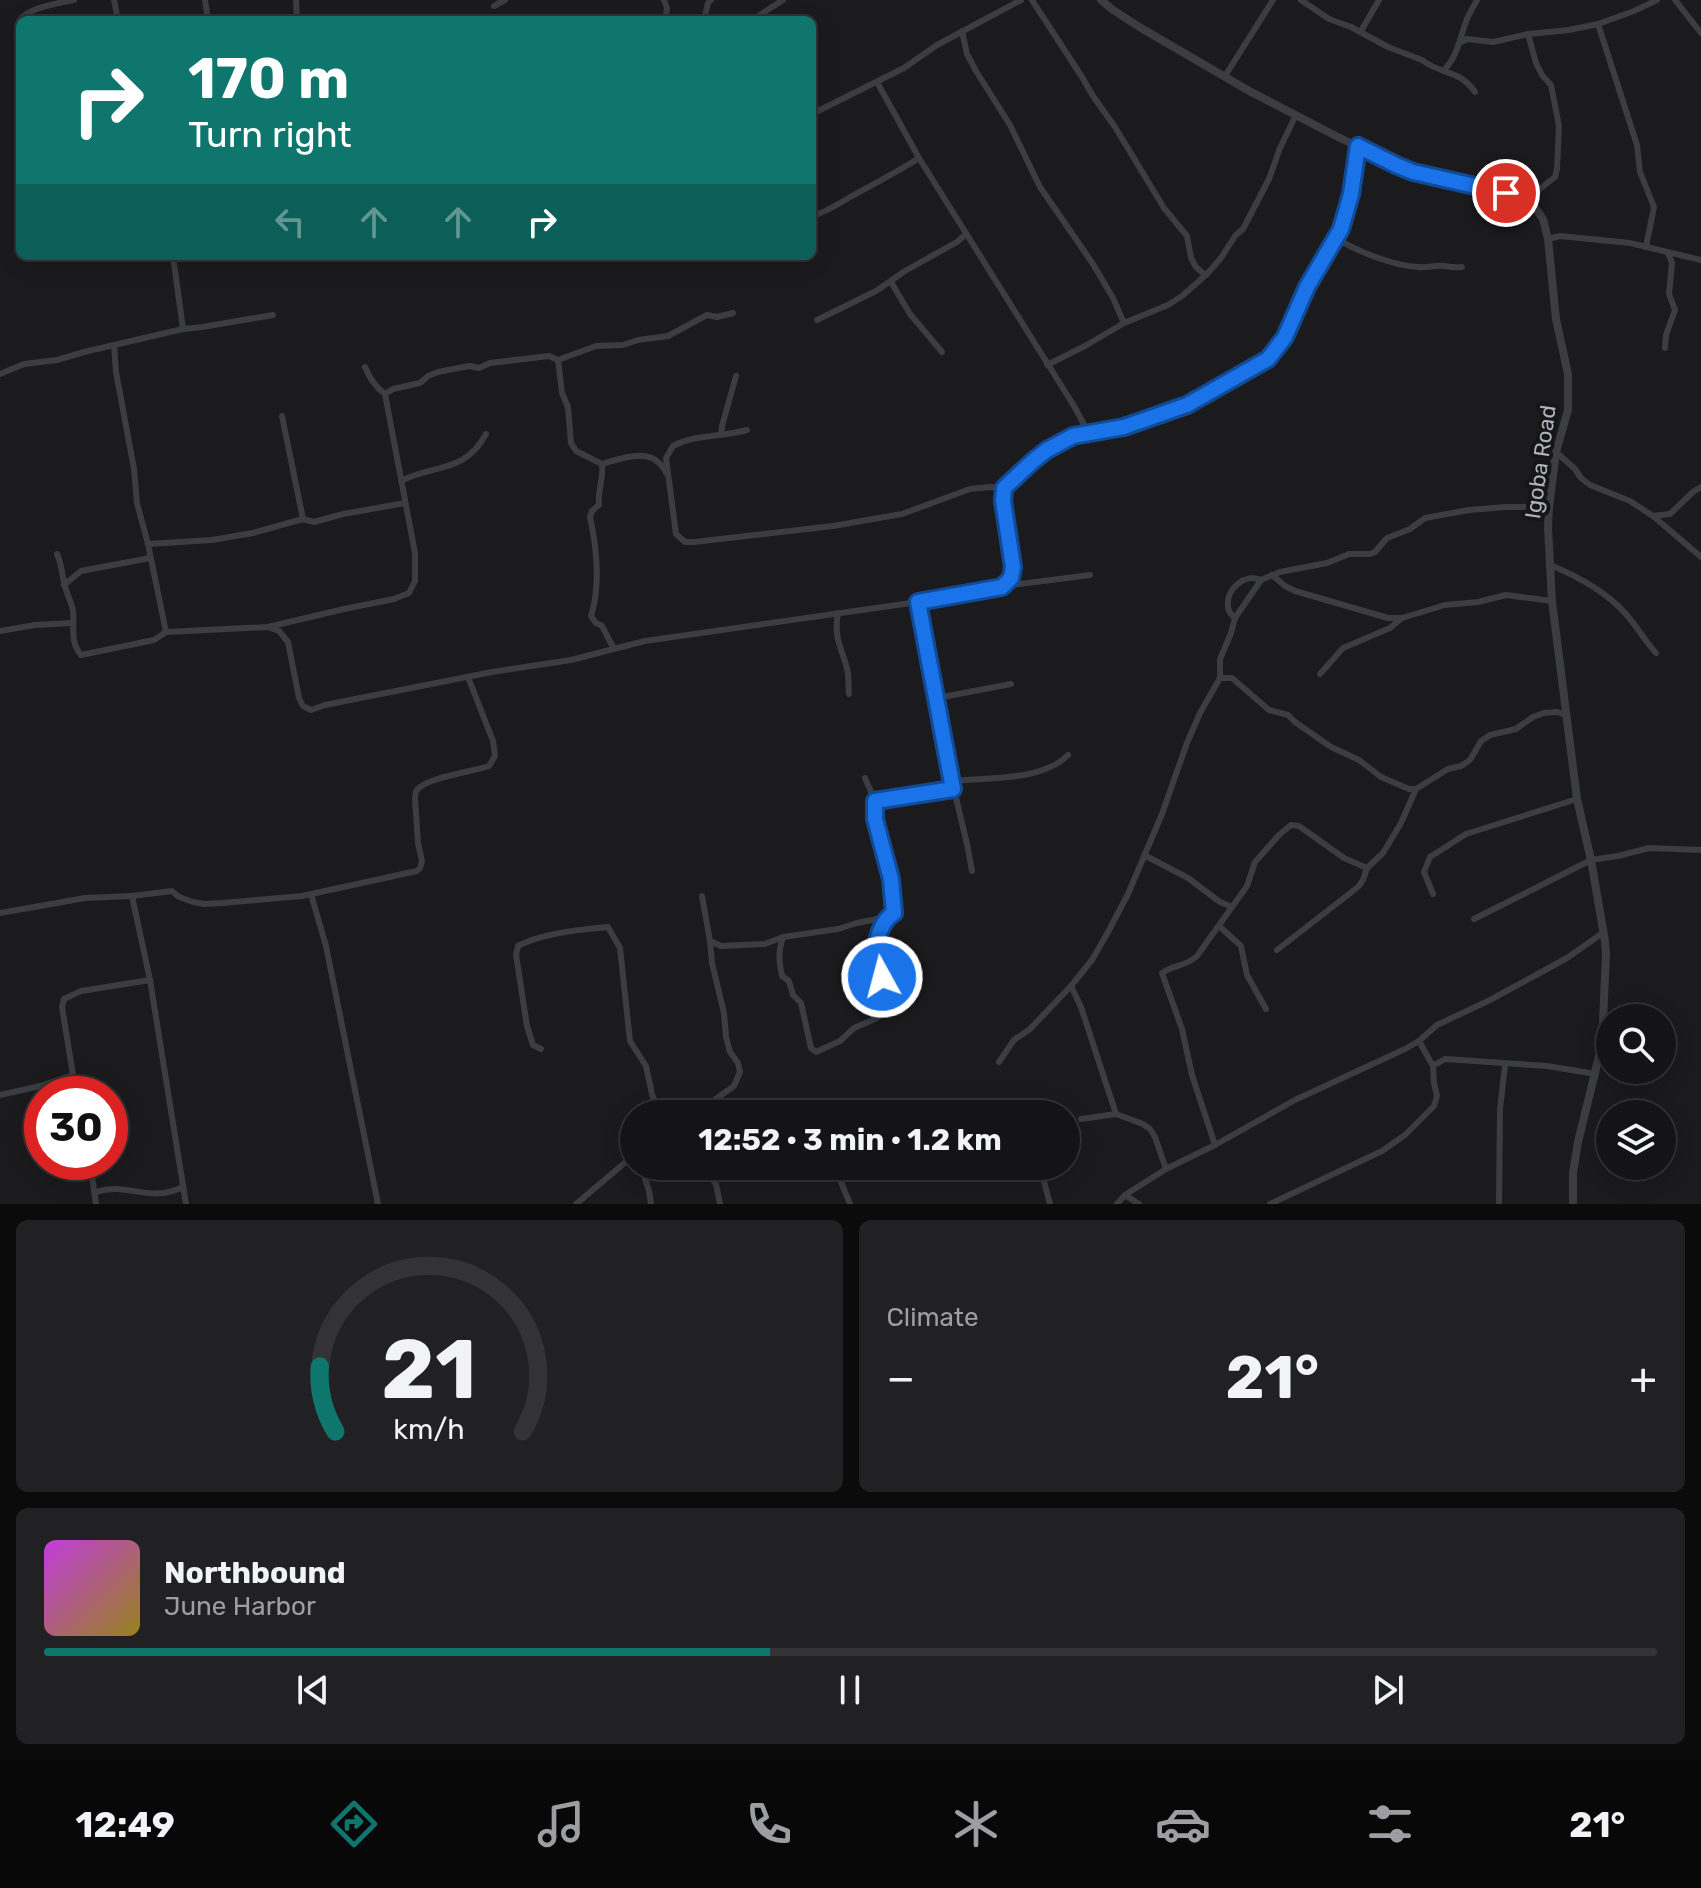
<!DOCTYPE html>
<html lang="en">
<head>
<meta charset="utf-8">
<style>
	:root { --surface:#141416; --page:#212123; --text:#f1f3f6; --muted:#9d9ea1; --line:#333335; --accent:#0f766e }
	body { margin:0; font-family:Rubik,sans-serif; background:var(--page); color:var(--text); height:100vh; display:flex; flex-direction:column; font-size:30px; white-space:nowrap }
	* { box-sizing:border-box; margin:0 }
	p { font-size:26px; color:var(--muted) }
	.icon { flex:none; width:44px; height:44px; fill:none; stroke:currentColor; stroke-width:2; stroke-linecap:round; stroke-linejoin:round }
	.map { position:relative; height:1204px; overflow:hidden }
	.panel { display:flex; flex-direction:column; gap:16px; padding:16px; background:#0b0b0c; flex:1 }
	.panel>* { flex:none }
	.banner { position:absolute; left:16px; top:16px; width:800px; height:244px; border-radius:12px; box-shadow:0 4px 20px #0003,0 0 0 2px var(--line); background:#0f766e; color:#fff; overflow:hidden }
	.buttons { position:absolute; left:1596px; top:1004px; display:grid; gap:16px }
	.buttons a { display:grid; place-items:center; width:80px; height:80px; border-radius:50%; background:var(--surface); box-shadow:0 4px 20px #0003,0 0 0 2px var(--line); font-size:40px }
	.speed { position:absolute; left:24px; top:1076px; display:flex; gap:16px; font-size:40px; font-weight:700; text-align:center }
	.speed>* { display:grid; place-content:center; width:104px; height:104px; border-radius:50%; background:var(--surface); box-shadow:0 4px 20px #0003,0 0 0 2px var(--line); line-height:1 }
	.speed .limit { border:12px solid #d22; background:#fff; color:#111 }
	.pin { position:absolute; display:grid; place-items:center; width:68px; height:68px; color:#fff; margin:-34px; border:4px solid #fff; border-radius:50%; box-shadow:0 2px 8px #0007 }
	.me { position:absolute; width:88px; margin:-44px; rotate:353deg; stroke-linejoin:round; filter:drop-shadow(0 0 6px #0008) }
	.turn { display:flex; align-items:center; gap:28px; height:168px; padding:0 40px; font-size:36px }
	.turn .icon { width:104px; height:104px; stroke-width:2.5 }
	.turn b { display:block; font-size:56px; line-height:68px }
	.lanes { display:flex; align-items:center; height:76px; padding:0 40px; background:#0003; justify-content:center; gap:40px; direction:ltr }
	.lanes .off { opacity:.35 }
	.big { font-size:60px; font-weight:700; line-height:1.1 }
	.panel .tile { flex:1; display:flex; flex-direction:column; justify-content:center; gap:12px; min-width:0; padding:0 28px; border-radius:12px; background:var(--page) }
	.panel .dial { align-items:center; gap:0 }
	.dial svg { height:208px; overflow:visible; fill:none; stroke:var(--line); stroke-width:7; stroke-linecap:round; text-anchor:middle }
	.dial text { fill:var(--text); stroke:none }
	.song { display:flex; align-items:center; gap:24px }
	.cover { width:96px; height:96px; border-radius:12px; background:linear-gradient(135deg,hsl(290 70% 55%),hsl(50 70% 35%)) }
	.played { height:8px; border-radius:4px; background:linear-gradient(90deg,var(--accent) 45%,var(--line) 45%) }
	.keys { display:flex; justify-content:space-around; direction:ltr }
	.heat { display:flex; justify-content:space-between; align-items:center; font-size:44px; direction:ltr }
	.panel .tiles { flex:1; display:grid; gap:16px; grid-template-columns:1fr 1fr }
	.tile:last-child { grid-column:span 2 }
	.trip { position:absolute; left:620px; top:1100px; width:460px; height:80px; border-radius:40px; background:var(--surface); box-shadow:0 4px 20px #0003,0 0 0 2px var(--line); font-weight:700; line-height:80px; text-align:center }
	.dock { display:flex; height:128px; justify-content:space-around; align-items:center; background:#080809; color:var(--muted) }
	.dock .icon { width:56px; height:56px }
	.dock .current { color:var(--accent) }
	.dock b { font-size:36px; color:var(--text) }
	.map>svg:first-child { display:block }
</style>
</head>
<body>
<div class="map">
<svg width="1701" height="1204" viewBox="0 0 1701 1204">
	<rect width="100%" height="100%" fill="#1b1b1d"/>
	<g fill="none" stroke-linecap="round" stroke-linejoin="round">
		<g stroke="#3c3d41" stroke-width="6">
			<polyline points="114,0 118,20"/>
			<polyline points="205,0 208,20"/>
			<polyline points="296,0 297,20"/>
			<polyline points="664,0 667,8 666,15 670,20"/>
			<polyline points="1032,0 1082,77 1093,96 1115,127 1164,208 1187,236 1191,258 1196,267 1204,274 1207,274"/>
			<path d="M1301 0 1329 19 1351 27 1388 47 1422 60C1441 75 1459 69 1475 92"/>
			<polyline points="1675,0 1701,33"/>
			<polyline points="494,6 505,0"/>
			<polyline points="704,20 708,3 711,0"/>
			<polyline points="752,20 783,0"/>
			<polyline points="1598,24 1637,145 1640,172 1654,207 1646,247"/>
			<polyline points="962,31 967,54 976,71 1010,125 1040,187 1093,264 1113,298 1124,323"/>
			<polyline points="1361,31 1379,0"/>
			<polyline points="1528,34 1536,63 1542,75 1551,85 1559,126 1557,169 1555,177 1541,188 1528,202"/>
			<path d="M20 38C19 33 17 29 18 24 22 8 60 3 74 0"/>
			<polyline points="1461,42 1467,39 1493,42 1528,34 1569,30 1598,24 1634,11 1657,0"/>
			<path d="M1445 69C1458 55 1460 37 1467 19 1470 12 1474 6 1477 0"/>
			<polyline points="1225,76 1273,0"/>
			<path d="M877 82 919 158 1074 406 1088 432C1053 440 1029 464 1004 488L1003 501 1013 567 1011 578 1002 587"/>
			<polyline points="812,114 904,68 937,45 1021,0"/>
			<path d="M812 216C827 212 838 204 852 196 874 184 897 172 919 158"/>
			<path d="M1336 238C1356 251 1394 266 1418 267 1427 268 1435 265 1444 266 1451 267 1454 268 1462 267"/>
			<polyline points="1548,239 1560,236 1630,243 1701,260"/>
			<polyline points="173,256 183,329"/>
			<polyline points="93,257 97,256"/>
			<polyline points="891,282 910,314 942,352"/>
			<polyline points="817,320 876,291 905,271 957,242 966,234"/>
			<polyline points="114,345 116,372 134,469 137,503 148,544 166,632"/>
			<polyline points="1665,348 1666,335 1675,310 1669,294 1672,263 1668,253"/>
			<path d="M558 360 562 393 568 407 571 443 576 451 602 464C618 459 646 449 659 463 663 466 665 470 667 474"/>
			<polyline points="1047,365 1085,346 1124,323 1168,305 1182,296 1207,274 1221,258 1235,236 1243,229 1269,179 1280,148 1296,115"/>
			<polyline points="0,374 24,364 57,360 84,352 183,329 202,327 273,315"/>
			<polyline points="385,394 393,389 420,383 428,376 438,372 469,366 479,368 490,363 549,356 558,360 596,346 623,345 638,340 668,336 707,315 717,317 733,313"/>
			<polyline points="282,416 303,519 314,522 343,514 405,503"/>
			<path d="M747 430C722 437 696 434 673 446L666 458 676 534 685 542H694L833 526 902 514 970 489 990 487 1004 488"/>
			<polyline points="1088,432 1124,427 1187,405 1268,359 1285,337 1307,287 1341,229 1351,194 1358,146"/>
			<polyline points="721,435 722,426 736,376"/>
			<polyline points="1556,452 1575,469 1581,478 1590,485 1630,501 1653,516 1701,557"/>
			<path d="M602 464C604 480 597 490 599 505L592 511 590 517C597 549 601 584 591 616L596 623 602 626 614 649"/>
			<path d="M401 481C435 464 465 473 486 434"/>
			<polyline points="1653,516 1670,514 1694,491 1701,487"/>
			<polyline points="148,544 212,540 253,533 303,519"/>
			<path d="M57 554C62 565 62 575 65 586 67 595 72 603 73 611 75 627 69 641 81 655L154 640 166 632 268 627 344 609 394 599 409 593 415 581V553L385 394C375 387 370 378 365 367"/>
			<path d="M1550 565C1577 576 1605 591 1625 613 1636 625 1644 640 1656 653"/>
			<polyline points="1272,575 1285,586 1295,591 1388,618 1402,618"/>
			<polyline points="64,585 81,571 150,558"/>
			<polyline points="918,602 952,781 967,844 972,871"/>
			<path d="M838 613C833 640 843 649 848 673 849 680 848 687 849 694"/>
			<path d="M1235 618C1231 614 1228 612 1228 606 1226 588 1246 573 1261 580"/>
			<polyline points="268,627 279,631 288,642 299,698 303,706 311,710 325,705 492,672 571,660 645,641 918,602 982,589 1090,575"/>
			<polyline points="0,631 35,625 72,623"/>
			<polyline points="1320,674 1343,648 1390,628 1402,618 1445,605 1478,602 1506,595 1552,601"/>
			<polyline points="1220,678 1232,678 1269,710 1288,715 1295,722 1331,747 1359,760 1381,777 1409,789 1416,789 1448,769 1461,766 1470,760 1481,741 1490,735 1516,729 1533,717 1544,713 1557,712 1566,715"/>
			<polyline points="937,698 1011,684"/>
			<polyline points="865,778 875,801"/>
			<path d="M952 781C987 777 1041 782 1068 755"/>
			<polyline points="1144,855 1188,878 1220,902 1232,907"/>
			<polyline points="311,894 326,946 378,1204"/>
			<polyline points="1433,894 1424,872 1430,857 1466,834 1577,799"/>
			<polyline points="132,896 150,980 186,1204"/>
			<path d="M702 896 710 941 721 946 765 944 783 937 838 929 857 923 887 917 894 913C894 902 893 890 891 880 885 853 874 829 875 801L953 789"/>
			<path d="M0 913 85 898 132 896 172 891 179 897 193 902 204 904 223 903 302 896 417 871 420 868 422 861 418 843 415 799C416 793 414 792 420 787 432 777 471 772 489 766L495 756 493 741 468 677"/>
			<polyline points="1474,919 1591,860 1618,856 1649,848 1701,850"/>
			<polyline points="1219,926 1241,946 1247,975 1266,1009"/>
			<path d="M783 937C778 952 779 961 782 976L789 981 793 995 801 1003 811 1048 816 1052 840 1041 854 1028 875 1019 887 1010C889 986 873 965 877 941 879 933 884 925 887 917"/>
			<polyline points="1277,950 1358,887 1363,880 1367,868 1383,853 1401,823 1416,789"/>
			<polyline points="1071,986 1081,1007 1116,1114"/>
			<polyline points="1419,1041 1433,1066"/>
			<path d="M541 1049 533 1045 527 1026 516 955 518 946C540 934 583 929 608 927L620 948 630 1041 646 1066 652 1094 659 1114"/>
			<polyline points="999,1062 1014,1040 1030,1029 1071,986 1092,960 1108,932 1128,894 1162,814 1187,743 1200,713 1220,678 1220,659 1231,633 1235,618 1261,580 1280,572 1327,563 1349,554 1370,554 1375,552 1387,538 1410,529 1425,518 1469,510 1506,507 1549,507"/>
			<polyline points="81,1094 73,1075 62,1007 64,999 81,991 150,980"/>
			<polyline points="0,1095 40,1086 73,1075"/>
			<polyline points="840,1109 842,1114"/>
			<polyline points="695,1114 734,1086 740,1072 738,1063 730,1052 726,1037 724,1013 712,963 710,941"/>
			<polyline points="1081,1119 1116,1114 1143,1124 1150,1129 1155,1137 1166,1169"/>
			<path d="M1215 1145 1192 1075 1182 1029 1162 973C1173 965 1187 966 1197 956L1247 886 1255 862 1279 835 1291 825 1299 826 1344 858 1367 868"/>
			<polyline points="90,1162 96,1204"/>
			<polyline points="641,1166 649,1191 651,1204"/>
			<polyline points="702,1166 716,1184 720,1204"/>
			<polyline points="838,1166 841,1182 850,1204"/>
			<polyline points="1034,1166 1043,1178 1050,1204"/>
			<path d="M96 1192C127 1181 147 1204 183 1187"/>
			<polyline points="1125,1195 1139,1204"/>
			<polyline points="576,1204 634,1155"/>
			<polyline points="1117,1204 1125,1195 1166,1169 1215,1145 1295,1100 1405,1049 1419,1041 1437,1025 1490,1000 1547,969 1567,958 1604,932"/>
			<polyline points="1270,1204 1382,1151 1405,1135 1434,1106 1437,1096 1434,1083 1433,1066 1445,1059 1547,1066 1596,1074"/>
			<polyline points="1499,1204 1500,1109 1505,1065"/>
		</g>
		<polyline stroke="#3c3d41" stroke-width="8" points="1101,0 1113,10 1141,28 1251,92 1336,136 1396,165 1413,172 1471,184 1519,197 1533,205 1543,219 1548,239 1556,319 1568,374 1568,410 1556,452 1549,507 1548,528 1552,601 1577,799 1591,860 1605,941 1606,954 1602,1044 1578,1142 1573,1173 1573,1204"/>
	</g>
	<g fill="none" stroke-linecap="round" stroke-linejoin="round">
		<g stroke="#114b97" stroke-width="20">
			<path id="route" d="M882 977C880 971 877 963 876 957 875 941 881 921 894 913L891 879 875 819V801L953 789 918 602 1002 587 1011 578 1013 567 1003 501 1004 488 1033 461 1047 450 1073 436 1124 427 1187 405 1268 359 1285 337 1307 287 1341 229 1351 194 1358 146 1396 165 1413 172 1506 193"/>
		</g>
		<use href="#route" stroke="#1a73e8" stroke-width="14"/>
	</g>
	<g text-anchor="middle" stroke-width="8" stroke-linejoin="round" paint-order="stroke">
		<g font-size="22" fill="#aeb2bb" stroke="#161618">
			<text transform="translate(1540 462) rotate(-82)" y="8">Igoba Road</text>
		</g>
	</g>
</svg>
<div class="buttons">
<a><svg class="icon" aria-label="search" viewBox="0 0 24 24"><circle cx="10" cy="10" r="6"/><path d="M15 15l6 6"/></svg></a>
<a><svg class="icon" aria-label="layers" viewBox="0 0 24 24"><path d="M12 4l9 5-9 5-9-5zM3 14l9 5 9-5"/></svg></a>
</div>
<div class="speed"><div class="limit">30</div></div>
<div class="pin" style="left:1506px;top:193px;background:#d93025"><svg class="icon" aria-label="arrive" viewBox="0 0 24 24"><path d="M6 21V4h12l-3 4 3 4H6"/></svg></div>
<svg class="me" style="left:882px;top:977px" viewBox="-20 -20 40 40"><circle r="17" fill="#1a73e8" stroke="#fff" stroke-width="3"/><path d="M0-11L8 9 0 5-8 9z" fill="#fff"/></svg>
<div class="trip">12:52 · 3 min · 1.2 km</div>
<div class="banner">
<div class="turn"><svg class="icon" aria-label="right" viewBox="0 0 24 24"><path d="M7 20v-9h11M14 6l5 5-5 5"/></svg><div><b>170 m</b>Turn right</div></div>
<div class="lanes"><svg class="icon off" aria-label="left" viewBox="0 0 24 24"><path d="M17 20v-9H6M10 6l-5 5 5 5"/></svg><svg class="icon off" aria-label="ahead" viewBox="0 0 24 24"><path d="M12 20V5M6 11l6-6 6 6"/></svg><svg class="icon off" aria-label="ahead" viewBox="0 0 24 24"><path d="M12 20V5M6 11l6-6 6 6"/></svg><svg class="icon" aria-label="right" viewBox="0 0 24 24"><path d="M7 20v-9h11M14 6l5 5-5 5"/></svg></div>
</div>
</div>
<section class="panel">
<div class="tiles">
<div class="tile dial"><svg viewBox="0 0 100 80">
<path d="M14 69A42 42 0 1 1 86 69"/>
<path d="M14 69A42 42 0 0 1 8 44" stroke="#0f766e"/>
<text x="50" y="56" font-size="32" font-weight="700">21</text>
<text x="50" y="72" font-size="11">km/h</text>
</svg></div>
<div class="tile"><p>Climate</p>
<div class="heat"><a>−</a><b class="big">21°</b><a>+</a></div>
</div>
<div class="tile">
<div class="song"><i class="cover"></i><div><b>Northbound</b><p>June Harbor</p></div></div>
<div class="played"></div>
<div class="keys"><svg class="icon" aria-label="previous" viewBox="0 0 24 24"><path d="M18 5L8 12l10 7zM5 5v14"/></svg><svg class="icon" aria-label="pause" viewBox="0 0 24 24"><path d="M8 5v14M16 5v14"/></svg><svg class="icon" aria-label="next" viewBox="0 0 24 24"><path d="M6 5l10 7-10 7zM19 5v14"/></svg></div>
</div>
</div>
</section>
<nav class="dock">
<b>12:49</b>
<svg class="icon current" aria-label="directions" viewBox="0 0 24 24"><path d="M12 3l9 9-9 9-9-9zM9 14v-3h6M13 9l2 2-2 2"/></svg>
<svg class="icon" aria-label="music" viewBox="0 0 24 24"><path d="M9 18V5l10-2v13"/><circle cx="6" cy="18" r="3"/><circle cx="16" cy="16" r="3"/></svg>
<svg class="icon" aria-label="phone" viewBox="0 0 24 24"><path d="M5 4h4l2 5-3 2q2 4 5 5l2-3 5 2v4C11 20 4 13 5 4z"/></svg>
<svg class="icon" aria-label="climate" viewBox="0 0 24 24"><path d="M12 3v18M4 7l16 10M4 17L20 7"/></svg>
<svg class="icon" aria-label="car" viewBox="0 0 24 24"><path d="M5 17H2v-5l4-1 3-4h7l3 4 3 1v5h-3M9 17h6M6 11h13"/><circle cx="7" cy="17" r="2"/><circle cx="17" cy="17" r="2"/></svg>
<svg class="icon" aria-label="filters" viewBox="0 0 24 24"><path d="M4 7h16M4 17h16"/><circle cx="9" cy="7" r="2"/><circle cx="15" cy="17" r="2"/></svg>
<b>21°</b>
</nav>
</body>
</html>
